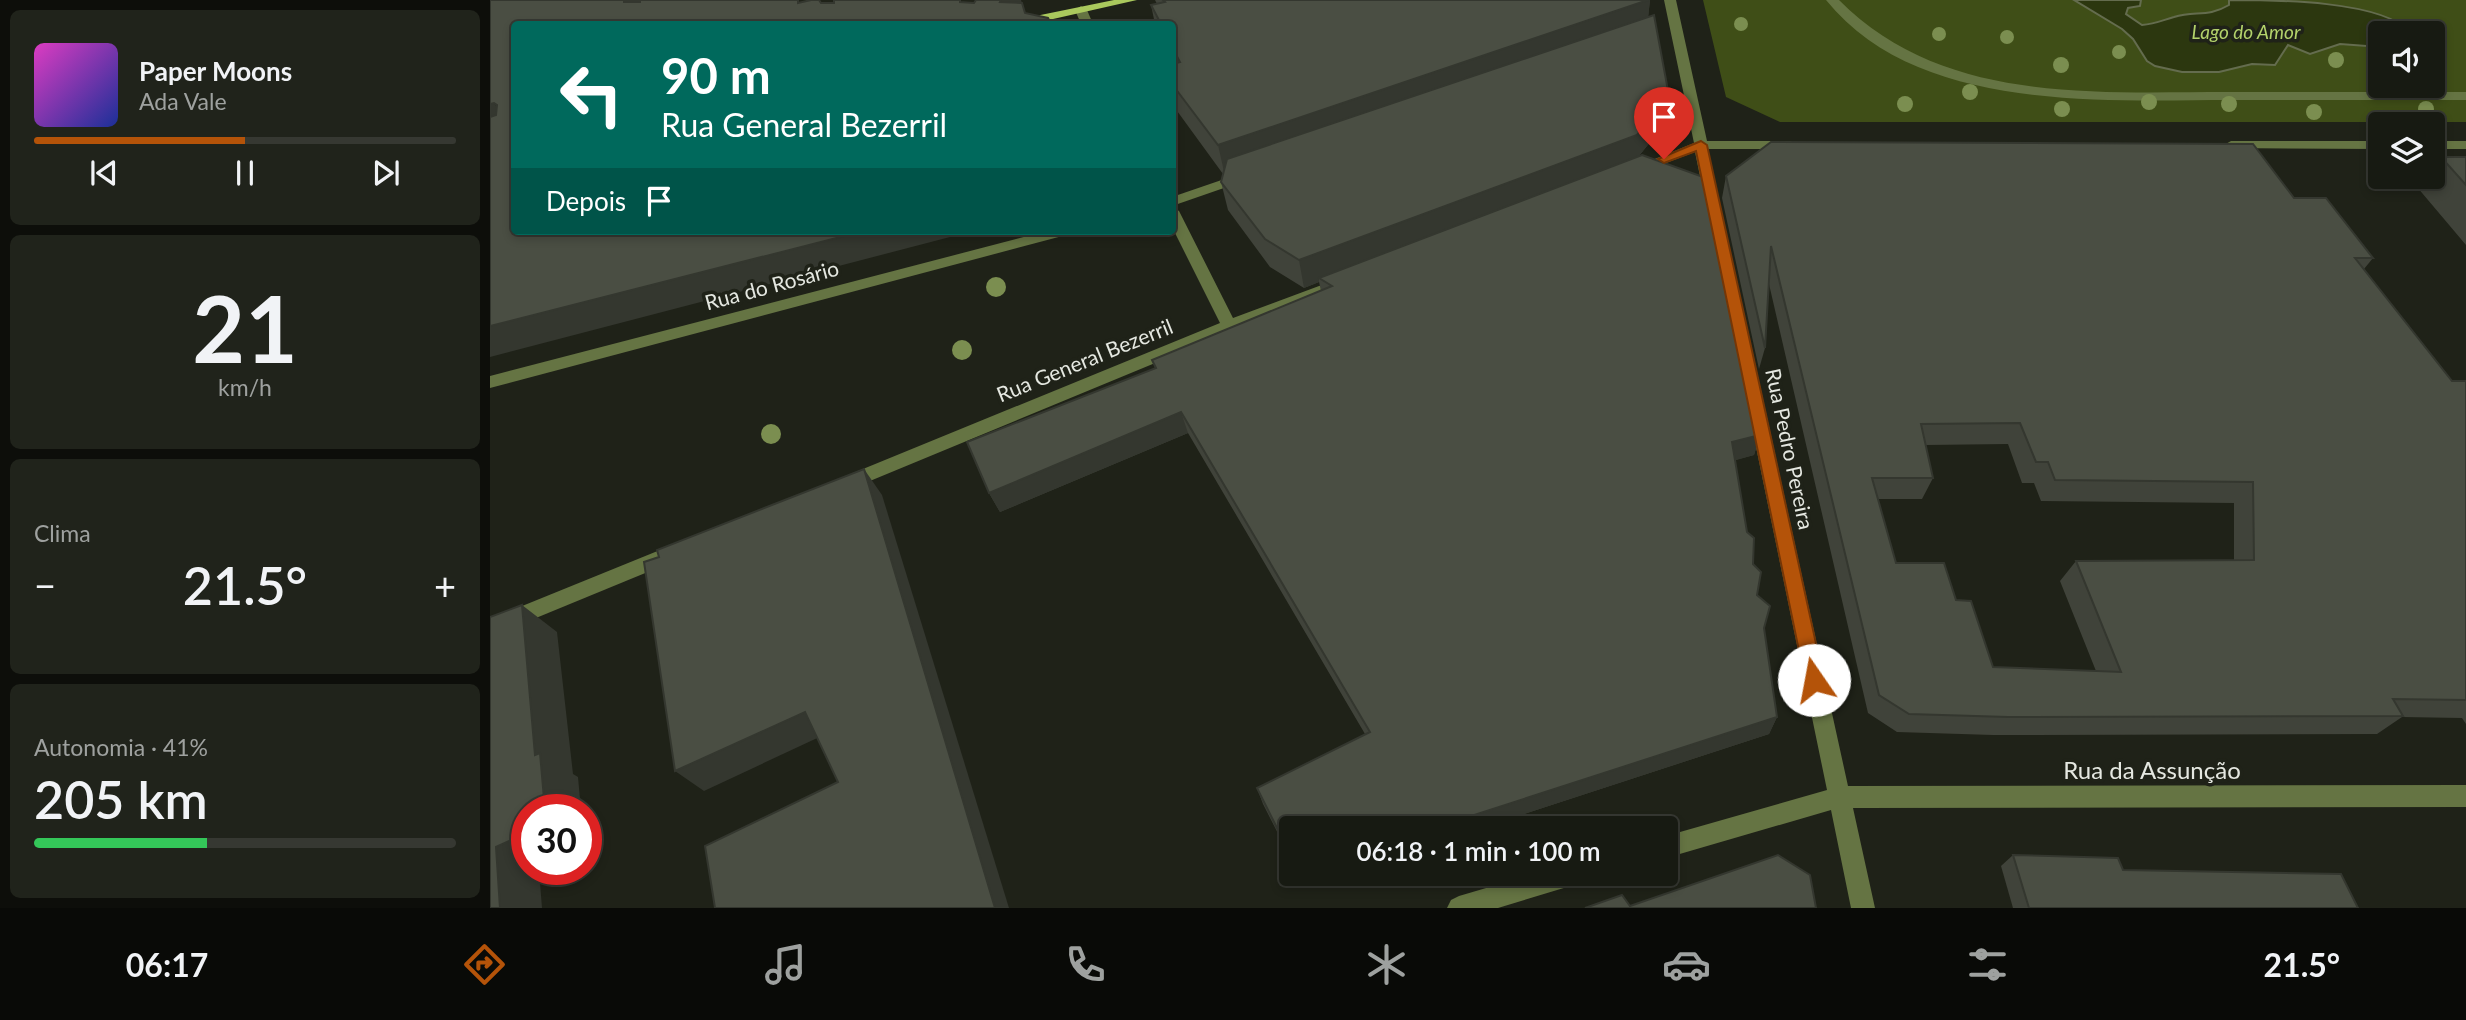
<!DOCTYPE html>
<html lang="pt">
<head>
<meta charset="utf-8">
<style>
	:root { --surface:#171a12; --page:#20231b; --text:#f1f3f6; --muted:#9ea19f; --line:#363832; --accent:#b45309 }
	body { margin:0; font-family:Lato,sans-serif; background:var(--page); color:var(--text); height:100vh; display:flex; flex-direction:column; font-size:26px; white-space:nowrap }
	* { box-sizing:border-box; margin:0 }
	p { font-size:23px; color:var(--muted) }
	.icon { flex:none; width:38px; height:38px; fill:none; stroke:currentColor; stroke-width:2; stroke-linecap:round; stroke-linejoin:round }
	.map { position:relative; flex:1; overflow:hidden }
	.drawer { display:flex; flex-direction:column; gap:10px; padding:10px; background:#0d0e0a; width:490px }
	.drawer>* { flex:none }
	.top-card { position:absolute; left:21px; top:21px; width:665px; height:214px; border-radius:7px; box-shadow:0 4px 10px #0003,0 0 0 2px var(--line); background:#00695c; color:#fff; overflow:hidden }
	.buttons { position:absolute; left:1878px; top:21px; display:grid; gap:14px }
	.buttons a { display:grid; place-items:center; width:77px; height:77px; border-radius:7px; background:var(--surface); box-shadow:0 4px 10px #0003,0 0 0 2px var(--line); font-size:35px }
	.speed { position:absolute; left:21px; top:794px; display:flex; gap:14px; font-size:35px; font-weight:700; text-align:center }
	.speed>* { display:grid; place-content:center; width:91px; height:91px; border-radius:50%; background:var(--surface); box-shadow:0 4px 10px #0003,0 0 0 2px var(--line); line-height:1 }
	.speed .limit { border:10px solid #d22; background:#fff; color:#111 }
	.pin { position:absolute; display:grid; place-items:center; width:60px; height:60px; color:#fff; margin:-72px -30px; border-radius:50% 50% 50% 0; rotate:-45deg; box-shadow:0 0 7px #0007 }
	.pin .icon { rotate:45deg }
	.me { position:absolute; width:77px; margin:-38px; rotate:348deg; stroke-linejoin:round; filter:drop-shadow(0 0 5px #0008) }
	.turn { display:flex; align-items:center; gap:24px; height:147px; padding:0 35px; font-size:32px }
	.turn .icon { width:91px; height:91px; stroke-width:2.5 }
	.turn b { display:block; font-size:49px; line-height:60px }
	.then { display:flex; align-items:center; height:66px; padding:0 35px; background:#0003; gap:14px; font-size:26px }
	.big { font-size:52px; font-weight:600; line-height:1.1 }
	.drawer .tile { flex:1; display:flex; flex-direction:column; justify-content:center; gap:10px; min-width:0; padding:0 24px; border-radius:10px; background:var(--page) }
	.drawer .dial { align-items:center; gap:0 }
	.dial b { font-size:91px; line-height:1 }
	.song { display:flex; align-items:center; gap:21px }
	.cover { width:84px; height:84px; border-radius:10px; background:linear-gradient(135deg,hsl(310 70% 55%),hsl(230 70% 35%)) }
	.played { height:7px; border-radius:4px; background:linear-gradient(90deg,var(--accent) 50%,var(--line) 50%) }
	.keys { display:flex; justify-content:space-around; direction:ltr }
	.heat { display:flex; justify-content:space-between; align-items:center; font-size:38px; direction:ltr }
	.charge { height:10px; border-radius:5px; background:linear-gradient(90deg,#34c759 41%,var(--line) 0) }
	.trip { position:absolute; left:789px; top:816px; width:399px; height:70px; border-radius:7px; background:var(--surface); box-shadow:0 4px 10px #0003,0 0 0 2px var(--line); font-weight:600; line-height:70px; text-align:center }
	.tab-bar { display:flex; height:112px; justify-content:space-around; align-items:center; background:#090a07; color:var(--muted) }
	.tab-bar .icon { width:49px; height:49px }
	.tab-bar .on { color:var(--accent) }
	.tab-bar b { font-size:32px; color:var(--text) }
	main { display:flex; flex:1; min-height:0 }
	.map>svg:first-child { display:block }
</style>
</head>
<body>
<main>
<section class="drawer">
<div class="tile">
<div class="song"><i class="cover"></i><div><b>Paper Moons</b><p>Ada Vale</p></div></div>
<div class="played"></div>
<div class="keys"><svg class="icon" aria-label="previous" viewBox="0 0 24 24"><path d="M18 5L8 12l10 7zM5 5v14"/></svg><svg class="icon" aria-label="pause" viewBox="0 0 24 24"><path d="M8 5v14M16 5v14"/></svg><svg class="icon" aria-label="next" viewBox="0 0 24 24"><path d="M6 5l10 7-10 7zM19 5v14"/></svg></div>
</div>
<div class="tile dial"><b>21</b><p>km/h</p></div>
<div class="tile"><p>Clima</p>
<div class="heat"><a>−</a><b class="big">21.5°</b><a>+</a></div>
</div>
<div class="tile"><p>Autonomia · 41%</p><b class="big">205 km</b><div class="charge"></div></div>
</section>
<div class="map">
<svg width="1976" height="908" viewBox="0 0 1976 908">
	<rect width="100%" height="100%" fill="#1f2218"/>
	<path fill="#3f4e17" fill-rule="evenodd" d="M1213 0H1976V122H1290L1236 97ZM1890 33H1942V86H1890Z"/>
	<path fill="#2c370f" stroke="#646c4e" stroke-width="2" d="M1584 0H1651L1650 6 1638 8 1636 14 1652 25C1665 24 1673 20 1684 17 1705 10 1717 18 1739 5V0C1785 0 1893 0 1921 33H1890V47L1850 44 1820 54 1798 45 1785 65 1762 64 1729 72H1692L1665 66 1657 61 1643 39 1632 29Z"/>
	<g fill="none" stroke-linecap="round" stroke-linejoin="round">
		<g fill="#657443" fill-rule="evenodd">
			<polygon points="1174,0 1186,0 1217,141 1300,141 1307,145 1300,149 1218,149 1358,786 1976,785 1976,807 1363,808 1385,908 1361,908 1341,810 1176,858 1176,836 1337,790 1205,152 1152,172 1142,172 1140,169 1204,143"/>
			<path d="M1336 0H1349C1452 104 1603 92 1738 92 1817 92 1897 92 1976 92V100C1898 100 1820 100 1741 100 1612 100 1427 113 1336 0Z"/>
			<polygon points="591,6 597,10 603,24 591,24 585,10"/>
			<polygon points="1741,141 1890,141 1890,149 1736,148 1734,145"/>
			<rect x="1942" y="141" width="34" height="8"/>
			<polygon points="752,173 759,177 757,180 682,206 682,197"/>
			<polygon points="682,207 689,211 743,318 829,286 834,285 842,290 839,294 745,330 363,488 351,488 348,483 351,478 730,323 682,227"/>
			<polygon points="557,231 582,231 580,234 0,388 0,376"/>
			<polygon points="175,548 182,550 184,556 182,562 0,637 0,619"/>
			<polygon points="1047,873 1098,873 1095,881 1087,884 1008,908 957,908 961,900 969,896"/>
		</g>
		<polygon fill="#aac95d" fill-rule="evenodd" points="624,0 647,0 541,24 520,24 526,20"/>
	</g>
	<g fill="#7b8e50">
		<circle cx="1251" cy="24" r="7"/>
		<circle cx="1449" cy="34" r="7"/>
		<circle cx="1517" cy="37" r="7"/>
		<circle cx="1629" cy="52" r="7"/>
		<circle cx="1846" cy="60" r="8"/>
		<circle cx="1571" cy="65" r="8"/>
		<circle cx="1480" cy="92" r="8"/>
		<circle cx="1659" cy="102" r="8"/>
		<circle cx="1415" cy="104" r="8"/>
		<circle cx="1739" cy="104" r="8"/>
		<circle cx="1572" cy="109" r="8"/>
		<circle cx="1936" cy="109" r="8"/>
		<circle cx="1824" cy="112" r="8"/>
		<circle cx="506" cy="287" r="10"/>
		<circle cx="472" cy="350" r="10"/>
		<circle cx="281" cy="434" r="10"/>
	</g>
	<g fill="#40433a" fill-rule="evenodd">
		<polygon points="665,0 1160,0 1158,17 1175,124 1148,157 1270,435 1264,455 1245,460 1267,595 1274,628 1287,717 1279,734 991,828 802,828 802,861 773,804 767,788 875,734 698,433 510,512 499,493 665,368 662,360 831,291 829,282 814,288 780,267 738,210 731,182 733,174 682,104 682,24 665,24 661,5 667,4"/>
		<polygon points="1951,157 1976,157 1976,245 1927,187 1935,177 1942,177 1942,167"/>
		<path d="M1236 176 1804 198 1883 258 1874 269 1962 381H1976V724L1972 718 1912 717 1887 734 1503 735 1407 732 1378 713 1279 284 1275 348 1269 369 1232 198ZM1518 444 1532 483H1544L1551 501 1744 503V560L1586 561 1570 581 1606 671 1503 667 1466 600 1406 563 1388 499H1432L1443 478 1436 445Z"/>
		<polygon points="1523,855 1633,870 1868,908 1523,908 1511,866"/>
	</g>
	<g fill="#34372f">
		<polygon points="134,0 149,0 149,24 134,2"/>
		<polygon points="511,0 531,0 536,15 510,2"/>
		<polygon points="1158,0 1160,0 1157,29 735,176 728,145"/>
		<polygon points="1179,96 1175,124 1143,163 829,278 829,282 814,288 809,260"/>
		<polygon points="4,103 23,127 0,134 0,104"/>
		<polygon points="374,231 483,231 0,357 0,326"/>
		<polygon points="691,412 698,433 510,512 499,493"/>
		<polygon points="1270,435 1264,455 1236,463 1242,442"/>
		<polygon points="374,469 392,495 519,908 505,908"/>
		<polygon points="32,605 67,632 83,774 88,777 91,810 55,810 45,755"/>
		<polygon points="315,712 338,733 214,791 185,771"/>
		<polygon points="1287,717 1279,734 991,828 944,828"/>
		<polygon points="37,833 37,870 49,870 52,908 10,908 6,847"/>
		<polygon points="808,873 824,873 810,877"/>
	</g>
	<g fill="#4a4e43" stroke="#34372f" stroke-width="2" fill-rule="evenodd">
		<polygon points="0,0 134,0 134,2 150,2 150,0 308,0 308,3 321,0 329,0 331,3 344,3 344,0 470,0 470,2 484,3 486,0 511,0 510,2 532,3 535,13 558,18 561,24 24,24 24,231 374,231 0,326 0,117 6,115 7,105 4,103 0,104"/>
		<polygon points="673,0 1158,0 728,145 682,84 682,64 690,62 682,47 682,24 671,24 661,5 675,2"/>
		<polygon points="1164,15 1179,96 1147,135 809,260 775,239 731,182 737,159"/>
		<path d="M1281 142 1763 144 1804 198H1836L1883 258H1865L1962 381H1976V700L1903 699 1913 716 1518 717 1419 714 1389 695 1281 246 1275 348 1236 176ZM1530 423 1546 462H1558L1565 480 1763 482 1764 560 1586 561 1631 672 1503 667 1481 601 1466 600 1454 563H1406L1382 478H1443L1431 424Z"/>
		<polygon points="1152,155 1216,178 1270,430 1270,435 1242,442 1257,532 1264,538 1263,564 1271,572 1267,595 1280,606 1274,628 1287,717 944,828 936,828 935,824 924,828 802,828 802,858 767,788 880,732 691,412 499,493 477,442 666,368 662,360 842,286 829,278"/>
		<polygon points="1951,157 1976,157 1976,185"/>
		<polygon points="374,469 505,908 225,908 215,846 348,782 315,712 185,771 154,562 169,557 167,550"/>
		<polygon points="32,605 45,755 50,753 55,810 37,810 37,833 6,847 10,908 0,908 0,617"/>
		<polygon points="1288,855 1320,875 1326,908 1095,908 1132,895 1140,906"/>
		<polygon points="1523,855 1628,858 1633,870 1851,874 1868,908 1539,908"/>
	</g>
	<polygon fill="#b45309" stroke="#753606" stroke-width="2" points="1211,141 1217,145 1334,680 1331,686 1324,689 1318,686 1315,680 1206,151 1174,163 1168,159"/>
	<g text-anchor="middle" stroke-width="7" stroke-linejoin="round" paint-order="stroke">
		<g font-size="19" font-style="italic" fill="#b3d26b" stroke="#1f2218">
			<text x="1756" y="39">Lago do Amor</text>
		</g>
		<g font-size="21" fill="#e5e8e1" stroke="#1f2218">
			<text transform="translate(282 286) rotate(-15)" y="7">Rua do Rosário</text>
			<text transform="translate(595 361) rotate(-22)" y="7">Rua General Bezerril</text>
			<text transform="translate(1299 449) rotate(78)" y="7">Rua Pedro Pereira</text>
		</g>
		<g font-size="24" fill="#e5e8e1" stroke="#1f2218">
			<text x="1662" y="779">Rua da Assunção</text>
		</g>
	</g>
</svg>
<div class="buttons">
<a><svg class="icon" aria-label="sound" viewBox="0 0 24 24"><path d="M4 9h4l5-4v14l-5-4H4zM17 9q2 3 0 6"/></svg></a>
<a><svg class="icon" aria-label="layers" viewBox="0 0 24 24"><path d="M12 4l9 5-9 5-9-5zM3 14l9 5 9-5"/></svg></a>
</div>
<div class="speed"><div class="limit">30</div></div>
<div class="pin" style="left:1174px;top:159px;background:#d93025"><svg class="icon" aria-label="arrive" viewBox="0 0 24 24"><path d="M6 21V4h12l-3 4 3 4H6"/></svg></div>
<svg class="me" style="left:1324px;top:680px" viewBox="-20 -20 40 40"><circle r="19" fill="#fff"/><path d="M0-13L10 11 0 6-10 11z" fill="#b45309"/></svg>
<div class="trip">06:18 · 1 min · 100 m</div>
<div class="top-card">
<div class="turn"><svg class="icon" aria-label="left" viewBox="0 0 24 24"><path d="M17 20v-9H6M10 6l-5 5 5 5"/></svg><div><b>90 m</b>Rua General Bezerril</div></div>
<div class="then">Depois<svg class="icon" aria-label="arrive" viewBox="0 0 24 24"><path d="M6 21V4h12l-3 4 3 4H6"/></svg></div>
</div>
</div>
</main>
<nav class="tab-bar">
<b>06:17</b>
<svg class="icon on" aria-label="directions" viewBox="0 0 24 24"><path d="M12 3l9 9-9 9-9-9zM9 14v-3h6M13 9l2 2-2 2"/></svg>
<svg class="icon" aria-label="music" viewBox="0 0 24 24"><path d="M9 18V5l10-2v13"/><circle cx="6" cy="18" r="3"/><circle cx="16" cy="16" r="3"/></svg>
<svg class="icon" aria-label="phone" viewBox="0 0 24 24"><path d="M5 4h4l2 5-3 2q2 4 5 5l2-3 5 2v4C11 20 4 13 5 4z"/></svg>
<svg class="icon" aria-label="climate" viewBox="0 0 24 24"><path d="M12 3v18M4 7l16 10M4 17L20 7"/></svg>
<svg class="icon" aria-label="car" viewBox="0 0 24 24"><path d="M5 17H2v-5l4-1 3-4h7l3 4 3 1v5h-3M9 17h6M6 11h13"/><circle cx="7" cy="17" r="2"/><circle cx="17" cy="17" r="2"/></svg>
<svg class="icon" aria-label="filters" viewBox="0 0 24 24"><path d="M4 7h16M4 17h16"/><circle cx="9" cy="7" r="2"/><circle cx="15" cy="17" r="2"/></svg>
<b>21.5°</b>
</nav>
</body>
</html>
